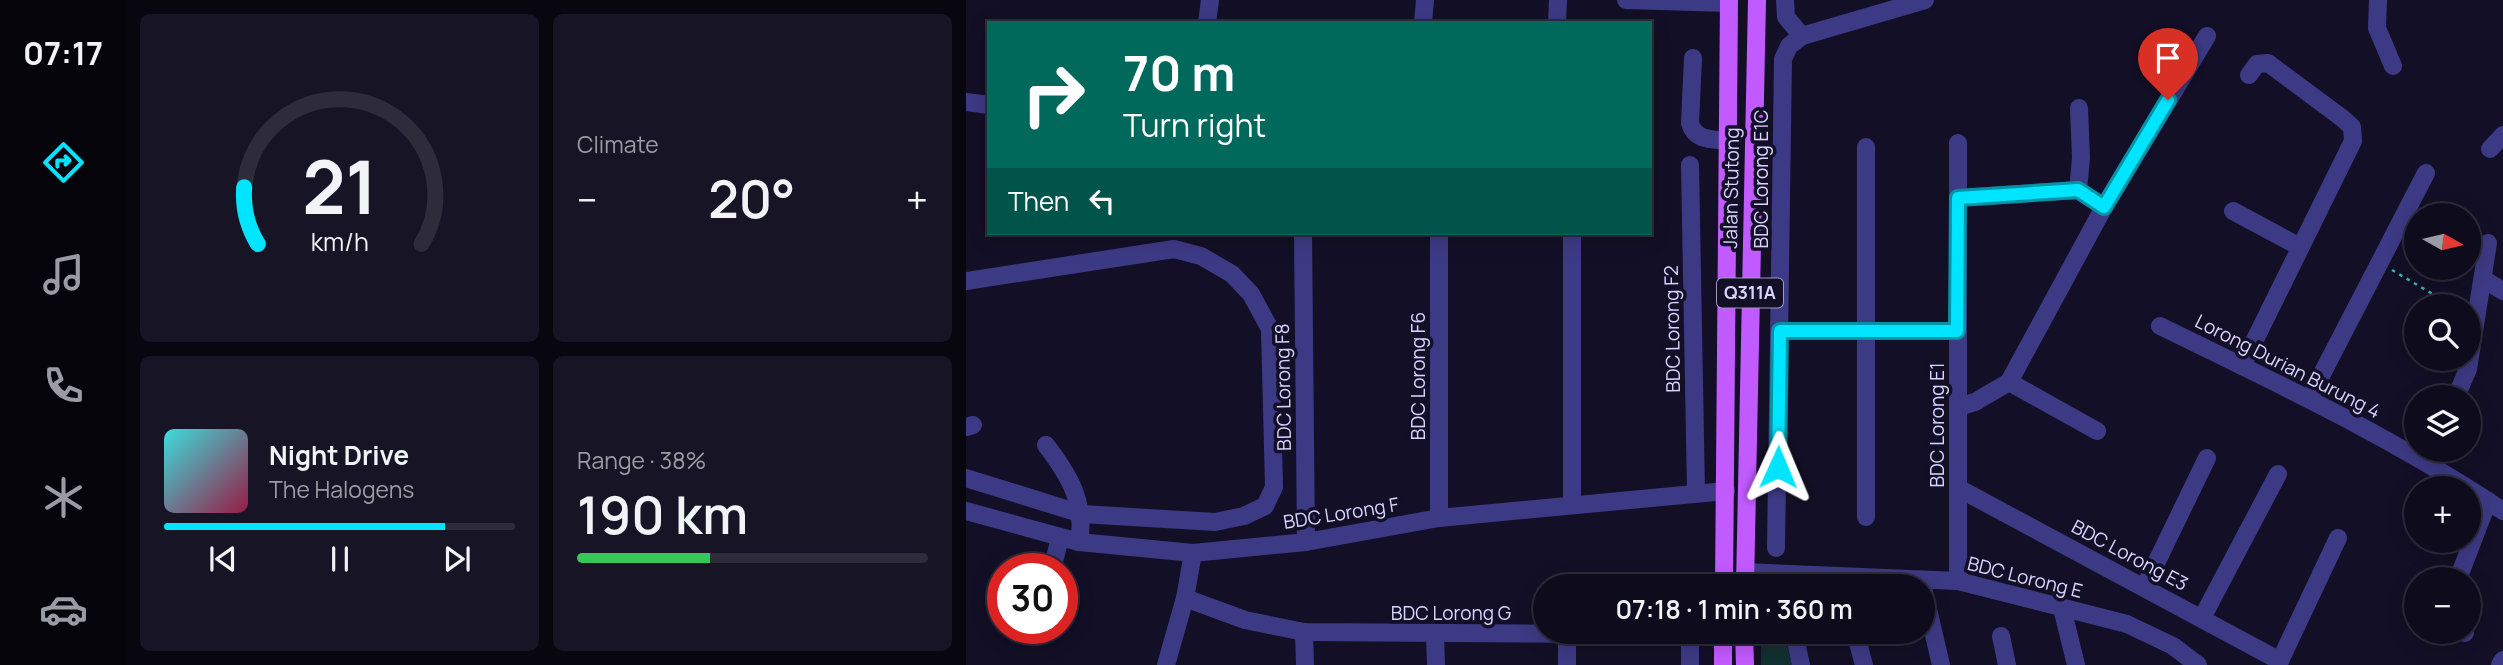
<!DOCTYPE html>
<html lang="en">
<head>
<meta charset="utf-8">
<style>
	:root { --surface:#0e0b1c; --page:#171425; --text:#f1f3f6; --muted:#9b9ba3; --line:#2e2b3b; --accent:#00e5ff }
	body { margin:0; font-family:Manrope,sans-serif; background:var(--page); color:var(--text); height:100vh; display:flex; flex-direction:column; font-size:26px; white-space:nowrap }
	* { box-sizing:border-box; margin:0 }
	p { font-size:23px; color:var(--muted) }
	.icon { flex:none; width:38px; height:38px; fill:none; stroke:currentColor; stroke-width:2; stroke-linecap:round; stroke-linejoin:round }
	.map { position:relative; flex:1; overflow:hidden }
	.panel { display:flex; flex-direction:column; gap:14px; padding:14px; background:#08060f; width:840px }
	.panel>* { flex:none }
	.hud { position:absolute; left:21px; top:21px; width:665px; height:214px; border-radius:0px; box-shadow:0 4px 18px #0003,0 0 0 2px var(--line); background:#00695c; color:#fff; overflow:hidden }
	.needle { width:46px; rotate:98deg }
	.tools { position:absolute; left:1438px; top:203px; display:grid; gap:14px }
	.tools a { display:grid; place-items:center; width:77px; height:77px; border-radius:50%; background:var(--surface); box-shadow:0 4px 18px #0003,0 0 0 2px var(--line); font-size:35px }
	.speed { position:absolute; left:21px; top:553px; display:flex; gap:14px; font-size:35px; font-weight:700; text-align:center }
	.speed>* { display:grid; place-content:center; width:91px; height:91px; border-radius:50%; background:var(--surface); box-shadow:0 4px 18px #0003,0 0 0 2px var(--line); line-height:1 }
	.speed .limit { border:10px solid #d22; background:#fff; color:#111 }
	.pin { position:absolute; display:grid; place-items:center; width:60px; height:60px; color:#fff; margin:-72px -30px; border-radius:50% 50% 50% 0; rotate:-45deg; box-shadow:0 0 7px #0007 }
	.pin .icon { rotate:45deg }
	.me { position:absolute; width:77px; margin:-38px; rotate:1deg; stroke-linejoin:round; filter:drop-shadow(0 0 5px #0008) }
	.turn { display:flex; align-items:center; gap:24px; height:147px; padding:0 21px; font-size:32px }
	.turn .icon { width:91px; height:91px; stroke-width:2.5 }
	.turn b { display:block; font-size:49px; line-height:60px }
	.then { display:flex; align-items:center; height:66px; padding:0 21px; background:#0003; gap:14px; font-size:26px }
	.big { font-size:52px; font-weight:600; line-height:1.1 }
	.panel .tile { flex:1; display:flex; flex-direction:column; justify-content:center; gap:10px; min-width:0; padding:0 24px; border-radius:10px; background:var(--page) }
	.panel .dial { align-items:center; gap:0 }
	.dial svg { height:182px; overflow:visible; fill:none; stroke:var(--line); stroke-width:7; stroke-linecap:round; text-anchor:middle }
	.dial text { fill:var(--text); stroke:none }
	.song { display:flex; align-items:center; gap:21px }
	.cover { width:84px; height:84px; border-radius:10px; background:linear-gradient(135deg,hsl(180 70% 55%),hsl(340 70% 35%)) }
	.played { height:7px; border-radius:4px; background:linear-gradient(90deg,var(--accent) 80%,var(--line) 80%) }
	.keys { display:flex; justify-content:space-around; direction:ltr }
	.heat { display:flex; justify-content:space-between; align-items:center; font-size:38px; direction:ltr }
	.charge { height:10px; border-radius:5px; background:linear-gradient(90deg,#34c759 38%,var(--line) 0) }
	.panel .tiles { flex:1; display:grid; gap:14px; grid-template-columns:repeat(2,1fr) }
	.trip { position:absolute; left:567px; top:574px; width:402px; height:70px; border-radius:35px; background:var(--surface); box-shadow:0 4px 18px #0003,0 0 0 2px var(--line); font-weight:600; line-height:70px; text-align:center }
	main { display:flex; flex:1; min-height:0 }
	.tabs { display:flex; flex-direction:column; width:126px; justify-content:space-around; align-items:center; background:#06040b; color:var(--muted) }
	.tabs .icon { width:49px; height:49px }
	.tabs .active { color:var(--accent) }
	.tabs b { font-size:32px; color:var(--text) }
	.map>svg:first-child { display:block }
</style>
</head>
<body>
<main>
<nav class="tabs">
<b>07:17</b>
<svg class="icon active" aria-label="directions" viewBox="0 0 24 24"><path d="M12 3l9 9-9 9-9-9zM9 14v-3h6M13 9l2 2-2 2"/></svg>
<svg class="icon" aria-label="music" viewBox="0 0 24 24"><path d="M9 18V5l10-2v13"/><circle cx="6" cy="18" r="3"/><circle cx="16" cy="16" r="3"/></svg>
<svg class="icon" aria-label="phone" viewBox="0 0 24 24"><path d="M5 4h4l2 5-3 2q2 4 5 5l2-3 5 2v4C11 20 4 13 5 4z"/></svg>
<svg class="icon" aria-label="climate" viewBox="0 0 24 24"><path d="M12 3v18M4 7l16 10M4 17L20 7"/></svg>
<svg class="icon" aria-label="car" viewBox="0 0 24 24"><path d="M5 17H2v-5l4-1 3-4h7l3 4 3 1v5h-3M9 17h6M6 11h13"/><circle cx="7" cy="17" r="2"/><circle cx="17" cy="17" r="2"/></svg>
</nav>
<section class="panel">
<div class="tiles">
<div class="tile dial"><svg viewBox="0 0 100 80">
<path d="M14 69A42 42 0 1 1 86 69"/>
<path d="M14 69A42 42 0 0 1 8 44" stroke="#00e5ff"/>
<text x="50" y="56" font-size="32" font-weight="700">21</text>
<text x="50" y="72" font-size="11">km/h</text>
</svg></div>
<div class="tile"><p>Climate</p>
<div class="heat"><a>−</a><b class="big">20°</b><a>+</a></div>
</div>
<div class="tile">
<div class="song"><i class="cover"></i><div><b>Night Drive</b><p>The Halogens</p></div></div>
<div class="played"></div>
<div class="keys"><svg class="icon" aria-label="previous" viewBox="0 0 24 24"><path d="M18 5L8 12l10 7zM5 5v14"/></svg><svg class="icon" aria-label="pause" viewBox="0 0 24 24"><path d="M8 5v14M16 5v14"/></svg><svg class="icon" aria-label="next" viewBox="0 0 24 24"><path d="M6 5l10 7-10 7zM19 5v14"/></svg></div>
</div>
<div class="tile"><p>Range · 38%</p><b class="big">190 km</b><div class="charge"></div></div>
</div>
</section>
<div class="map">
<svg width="1537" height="665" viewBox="0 0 1537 665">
	<rect width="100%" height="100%" fill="#130f26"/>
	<polygon fill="#12302f" points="795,632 818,632 826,665 795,665"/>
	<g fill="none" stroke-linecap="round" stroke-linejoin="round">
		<polyline stroke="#2fb8b0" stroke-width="2.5" stroke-dasharray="3.5 5" stroke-linecap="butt" points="1426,270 1487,306"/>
		<g stroke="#3d3a85" stroke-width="18">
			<polyline points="660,0 763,3"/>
			<polyline points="819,0 820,17 836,36"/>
			<polyline points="1412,0 1411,28 1427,66"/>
			<polyline points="241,23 244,0"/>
			<polyline points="457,23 459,0"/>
			<polyline points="591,23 592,0"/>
			<path d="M727 58 724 123C729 141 746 139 762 141"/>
			<polyline points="0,102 23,105"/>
			<polyline points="992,143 992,581"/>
			<polyline points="900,147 900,517"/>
			<polyline points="1524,149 1537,135"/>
			<polyline points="724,165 730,492"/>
			<polyline points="1112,190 1115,158 1113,108"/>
			<polyline points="992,198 1112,190 1138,207"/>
			<polyline points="1267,211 1334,247"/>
			<polyline points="337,233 340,542"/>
			<polyline points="473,233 473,518"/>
			<polyline points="1517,279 1537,291"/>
			<polyline points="0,281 208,249 235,256 266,274 285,294 304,329 308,487 299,506 278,516 249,522 116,514 0,478"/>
			<path d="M1194 326C1313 384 1426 437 1537 511"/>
			<polyline points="814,331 991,331"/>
			<polyline points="1276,366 1387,141 1386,127 1376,118 1302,63 1291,64 1283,75"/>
			<polyline points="1043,382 1131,431"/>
			<polyline points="1344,397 1460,173"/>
			<polyline points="1490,397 1502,369 1522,243"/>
			<polyline points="992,407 1009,402 1043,382 1138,207 1241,36"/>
			<polyline points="0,427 7,425"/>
			<path d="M80 445C103 475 120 503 113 542"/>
			<polyline points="992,488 1314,661"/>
			<polyline points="606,504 606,233"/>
			<polyline points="0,511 113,542 227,553 340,542 473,518 760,491"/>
			<polyline points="810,548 817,59 823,46 836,36 959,0"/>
			<polyline points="86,569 94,538"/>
			<polyline points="779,572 992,581 1161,624 1207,646 1232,665"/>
			<polyline points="1492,579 1522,501"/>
			<polyline points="1179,586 1241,458"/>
			<polyline points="957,588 975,665"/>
			<polyline points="219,598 279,620 338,632 757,635"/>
			<polyline points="1096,608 1110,665"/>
			<polyline points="1236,618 1312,474"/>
			<polyline points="338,632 339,665"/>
			<polyline points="828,632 835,665"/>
			<polyline points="889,632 898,665"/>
			<polyline points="1498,632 1499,633"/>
			<polyline points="469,634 470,665"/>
			<polyline points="724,634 724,665"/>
			<polyline points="69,635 70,628"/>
			<polyline points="1035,636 1041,665"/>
			<polyline points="200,665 219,598 227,553"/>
			<polyline points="601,665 601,634"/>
			<polyline points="1312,665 1372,538"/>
			<polyline points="1534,665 1537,660"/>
		</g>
		<g stroke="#c25bff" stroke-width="18">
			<polyline points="758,586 763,0"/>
			<polyline points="779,586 791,0"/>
			<polyline points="757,632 757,665"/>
			<polyline points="778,632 779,665"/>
		</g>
	</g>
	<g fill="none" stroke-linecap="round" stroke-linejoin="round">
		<g stroke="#0095a6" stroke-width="18">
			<polyline id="route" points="812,467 814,331 991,331 992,198 1112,190 1138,207 1202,100"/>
		</g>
		<use href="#route" stroke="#00e5ff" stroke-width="12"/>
	</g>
	<g text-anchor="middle" stroke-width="7" stroke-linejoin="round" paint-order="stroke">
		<rect fill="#130f26" stroke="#9e99be" stroke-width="2" x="751" y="278.5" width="66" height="29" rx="5"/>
		<g font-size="18" font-weight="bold" fill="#d9d4ff">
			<text x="784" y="299">Q311A</text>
		</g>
		<g font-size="19" fill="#d9d4ff" stroke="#130f26">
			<text transform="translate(795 179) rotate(-90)" y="7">BDC Lorong E1C</text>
			<text transform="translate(765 188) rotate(-89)" y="7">Jalan Stutong</text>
			<text transform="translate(706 329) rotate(-91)" y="7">BDC Lorong F2</text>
			<text transform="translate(1322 366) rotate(27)" y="7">Lorong Durian Burung 4</text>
			<text transform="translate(452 376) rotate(-90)" y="7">BDC Lorong F6</text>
			<text transform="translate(317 387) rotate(-91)" y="7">BDC Lorong F8</text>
			<text transform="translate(971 425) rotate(-90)" y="7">BDC Lorong E1</text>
			<text transform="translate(375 513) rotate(-9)" y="7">BDC Lorong F</text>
			<text transform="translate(1164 555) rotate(28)" y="7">BDC Lorong E3</text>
			<text transform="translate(1059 577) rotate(14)" y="7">BDC Lorong E</text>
			<text x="485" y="620">BDC Lorong G</text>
		</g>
	</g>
</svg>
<div class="tools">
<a><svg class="needle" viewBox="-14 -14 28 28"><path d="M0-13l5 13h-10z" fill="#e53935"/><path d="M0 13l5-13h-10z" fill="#9b9ba3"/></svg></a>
<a><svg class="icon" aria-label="search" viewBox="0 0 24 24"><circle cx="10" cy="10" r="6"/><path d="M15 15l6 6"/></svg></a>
<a><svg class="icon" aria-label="layers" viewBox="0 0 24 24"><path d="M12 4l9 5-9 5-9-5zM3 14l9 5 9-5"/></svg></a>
<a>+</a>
<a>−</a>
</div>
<div class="speed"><div class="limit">30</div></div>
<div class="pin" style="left:1202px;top:100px;background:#d93025"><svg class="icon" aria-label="arrive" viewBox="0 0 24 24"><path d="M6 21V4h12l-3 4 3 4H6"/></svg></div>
<svg class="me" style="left:812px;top:467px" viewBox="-20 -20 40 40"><path d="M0-17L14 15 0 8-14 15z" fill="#00e5ff" stroke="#fff" stroke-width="4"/></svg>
<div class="trip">07:18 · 1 min · 360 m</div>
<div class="hud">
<div class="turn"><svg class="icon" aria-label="right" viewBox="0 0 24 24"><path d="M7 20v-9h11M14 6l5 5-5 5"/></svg><div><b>70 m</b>Turn right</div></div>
<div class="then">Then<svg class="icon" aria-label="left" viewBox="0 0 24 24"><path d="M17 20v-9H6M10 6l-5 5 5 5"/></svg></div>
</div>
</div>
</main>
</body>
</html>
